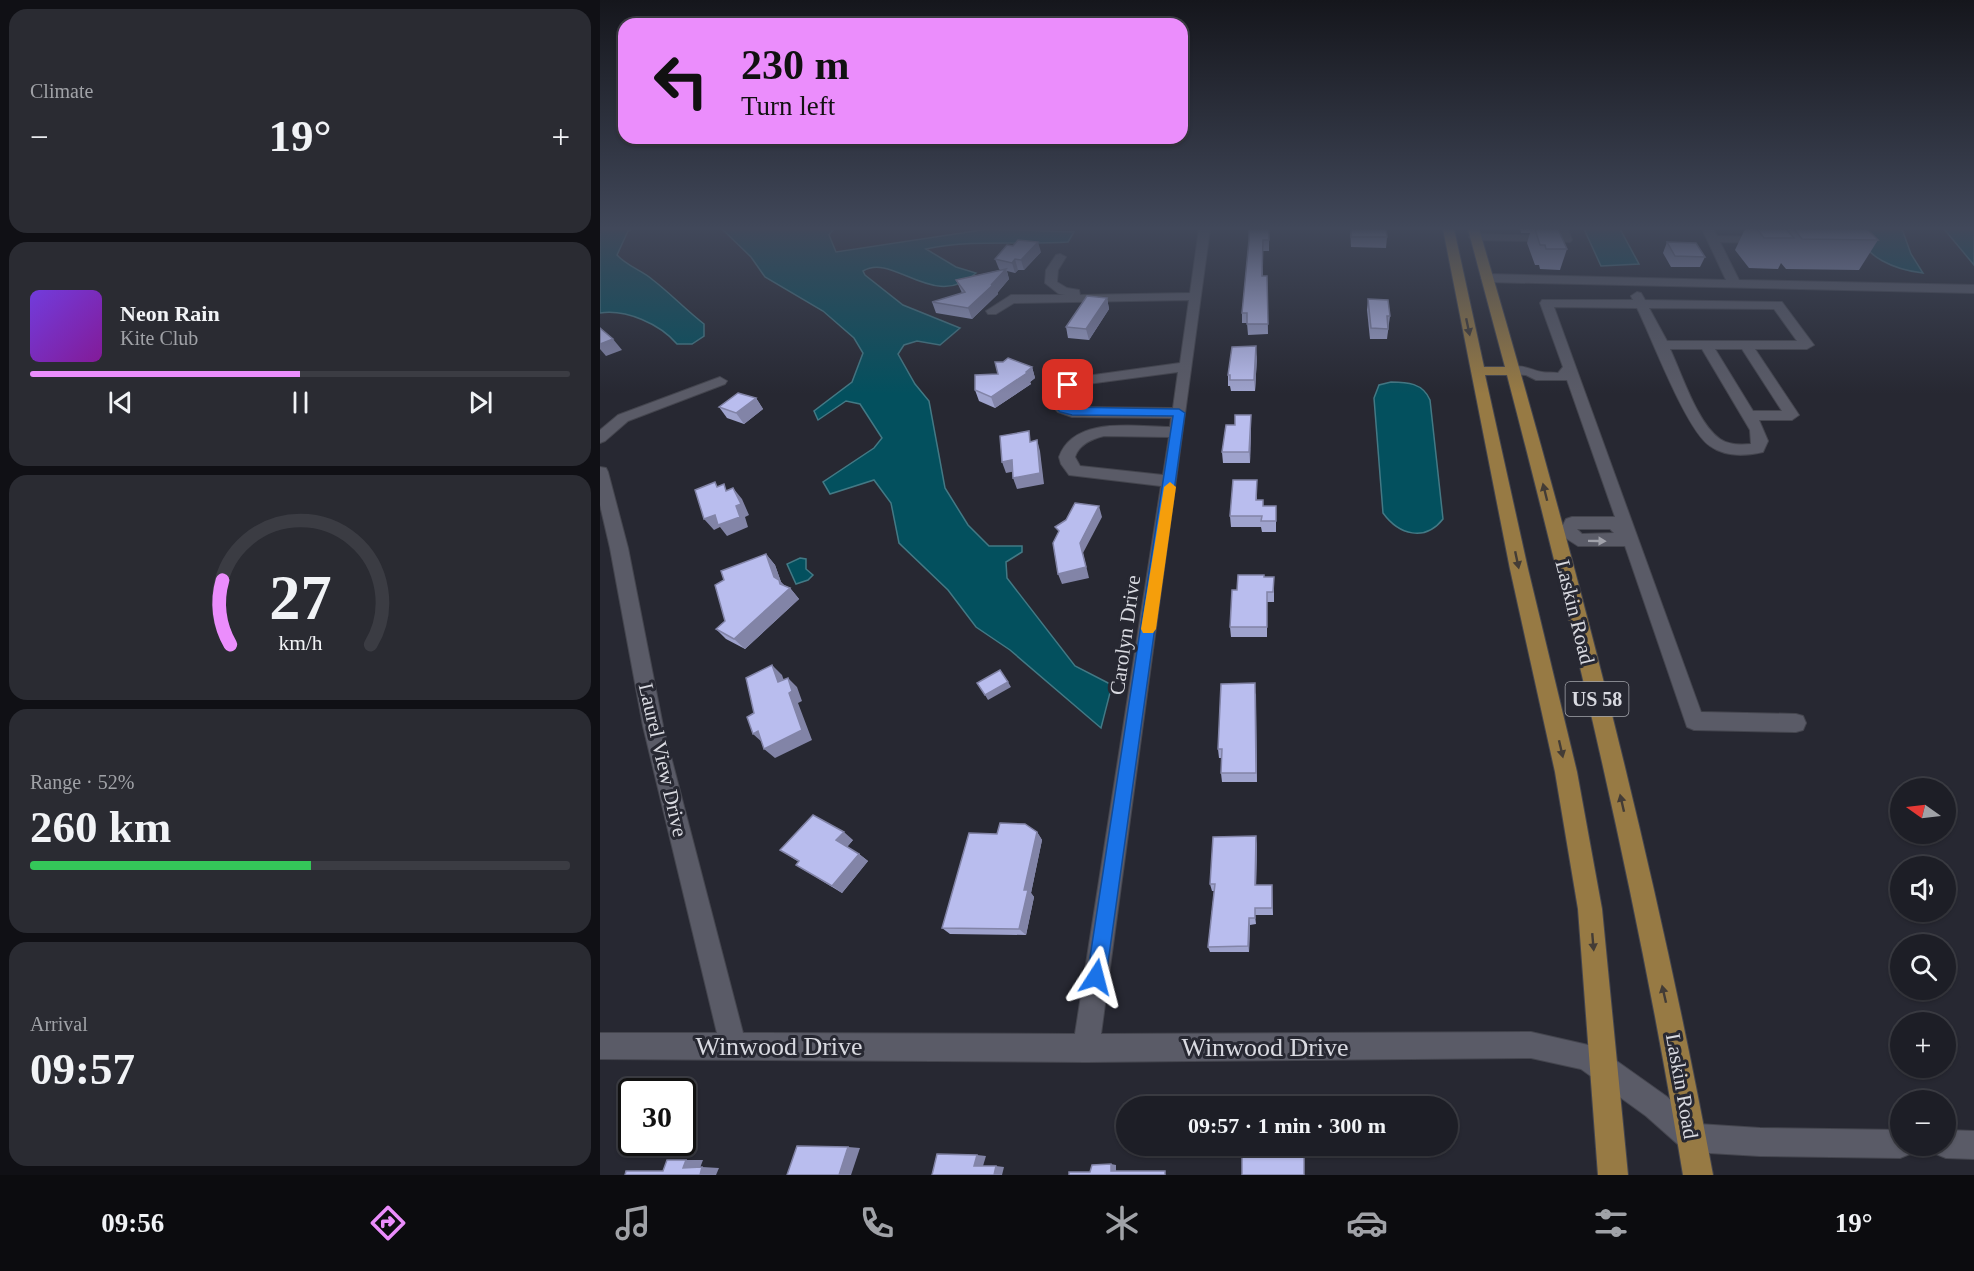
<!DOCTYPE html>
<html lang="en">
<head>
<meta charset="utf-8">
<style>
	:root { --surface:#1d1e26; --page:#2a2b32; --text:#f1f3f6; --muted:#a0a2a7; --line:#3b3c43; --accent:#eb8dfc }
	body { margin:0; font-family:"Times New Roman",serif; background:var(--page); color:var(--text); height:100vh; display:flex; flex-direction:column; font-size:22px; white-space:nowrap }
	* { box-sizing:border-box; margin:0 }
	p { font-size:20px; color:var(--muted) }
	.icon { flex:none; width:33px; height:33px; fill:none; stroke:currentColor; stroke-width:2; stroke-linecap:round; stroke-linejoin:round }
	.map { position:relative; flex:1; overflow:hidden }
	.details { display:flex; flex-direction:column; gap:9px; padding:9px; background:#101015; width:600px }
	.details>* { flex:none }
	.hud { position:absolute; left:18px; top:18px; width:570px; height:126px; border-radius:18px; box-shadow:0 2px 4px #0004,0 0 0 2px var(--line); background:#eb8dfc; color:#111; overflow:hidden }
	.needle { width:39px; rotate:284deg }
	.controls { position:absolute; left:1290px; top:778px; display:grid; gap:12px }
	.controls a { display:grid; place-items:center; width:66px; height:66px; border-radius:50%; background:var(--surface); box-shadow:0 2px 4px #0004,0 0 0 2px var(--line); font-size:30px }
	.speed { position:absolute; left:18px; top:1078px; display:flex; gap:12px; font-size:30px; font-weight:700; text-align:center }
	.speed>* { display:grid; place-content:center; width:78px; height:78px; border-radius:50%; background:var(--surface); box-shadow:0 2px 4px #0004,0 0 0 2px var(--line); line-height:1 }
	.speed .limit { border:3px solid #111; border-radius:9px; background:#fff; color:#111 }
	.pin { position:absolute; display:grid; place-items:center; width:51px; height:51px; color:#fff; margin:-26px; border-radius:12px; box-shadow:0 3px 9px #0006 }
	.me { position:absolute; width:66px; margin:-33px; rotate:9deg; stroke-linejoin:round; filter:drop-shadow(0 0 4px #0008) }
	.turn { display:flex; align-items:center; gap:21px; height:126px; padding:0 24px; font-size:27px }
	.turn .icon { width:78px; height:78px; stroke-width:2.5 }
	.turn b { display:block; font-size:42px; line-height:51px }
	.big { font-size:45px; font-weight:700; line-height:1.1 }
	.details .tile { flex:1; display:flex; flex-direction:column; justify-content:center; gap:9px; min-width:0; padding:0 21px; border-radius:18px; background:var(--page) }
	.details .dial { align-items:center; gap:0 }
	.dial svg { height:156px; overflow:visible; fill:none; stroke:var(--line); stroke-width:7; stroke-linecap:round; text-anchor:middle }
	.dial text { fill:var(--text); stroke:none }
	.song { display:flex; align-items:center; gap:18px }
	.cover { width:72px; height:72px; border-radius:9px; background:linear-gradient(135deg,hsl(260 70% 55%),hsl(290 70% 35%)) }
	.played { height:6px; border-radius:3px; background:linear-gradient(90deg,var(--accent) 50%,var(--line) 50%) }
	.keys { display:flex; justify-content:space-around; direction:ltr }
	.heat { display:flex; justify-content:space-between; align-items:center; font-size:33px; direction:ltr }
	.charge { height:9px; border-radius:4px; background:linear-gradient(90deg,#34c759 52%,var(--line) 0) }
	.trip { position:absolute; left:516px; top:1096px; width:342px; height:60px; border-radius:30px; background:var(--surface); box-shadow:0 2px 4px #0004,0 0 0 2px var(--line); font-weight:700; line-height:60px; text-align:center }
	.tabs { display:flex; height:96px; justify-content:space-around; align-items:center; background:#0c0c0f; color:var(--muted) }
	.tabs .icon { width:42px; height:42px }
	.tabs .on { color:var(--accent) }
	.tabs b { font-size:27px; color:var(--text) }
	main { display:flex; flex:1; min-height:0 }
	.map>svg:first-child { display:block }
</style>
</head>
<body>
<main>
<section class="details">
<div class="tile"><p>Climate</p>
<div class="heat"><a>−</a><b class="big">19°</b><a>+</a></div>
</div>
<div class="tile">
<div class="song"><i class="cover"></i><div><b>Neon Rain</b><p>Kite Club</p></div></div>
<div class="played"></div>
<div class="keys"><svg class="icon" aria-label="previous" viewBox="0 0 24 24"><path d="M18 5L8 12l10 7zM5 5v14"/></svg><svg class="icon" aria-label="pause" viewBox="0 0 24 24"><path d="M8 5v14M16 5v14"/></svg><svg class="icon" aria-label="next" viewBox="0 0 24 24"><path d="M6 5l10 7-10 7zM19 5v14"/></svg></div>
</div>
<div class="tile dial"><svg viewBox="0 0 100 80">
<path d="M14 69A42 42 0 1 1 86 69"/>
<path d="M14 69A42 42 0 0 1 10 36" stroke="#eb8dfc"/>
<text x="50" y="56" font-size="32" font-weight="700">27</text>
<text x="50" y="72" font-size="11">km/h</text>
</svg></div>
<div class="tile"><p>Range · 52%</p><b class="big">260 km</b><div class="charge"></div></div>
<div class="tile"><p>Arrival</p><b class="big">09:57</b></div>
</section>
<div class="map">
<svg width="1374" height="1175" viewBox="0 0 1374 1175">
	<rect width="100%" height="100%" fill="#272832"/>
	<g fill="#03505e" stroke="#437985" stroke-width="1.5">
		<path d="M0 229H32L28 231 17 255C28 267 42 270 53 280 71 294 86 310 104 324V336L92 344H77C60 324 26 309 0 313Z"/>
		<path d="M122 229H234L229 235 236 252 388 229 474 232 468 242C420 245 372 239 326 249L356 267 376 273C334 312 293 252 263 271L265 275 303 305 360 328 340 345 317 341 304 345 298 354 315 384 329 401 345 488 368 525 389 546H422V552L406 562 407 578 475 666 512 685 501 728 410 650 376 627 348 590 299 543 291 503 274 480 230 494 223 482 274 448 282 438 260 404 246 401 218 420 214 411 252 382 263 353 254 338 223 311 165 277 151 257Z"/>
		<polygon points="984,229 1020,229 1039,264 1001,266"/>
		<path d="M1255 229H1302L1311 254 1323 273C1296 270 1264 258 1255 229Z"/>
		<polygon points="1344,229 1374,229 1374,265"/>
		<path d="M791 382C807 382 823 383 830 400L843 519C825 542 799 535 783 513L774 398 779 385Z"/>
		<polygon points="200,558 206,559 206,569 213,575 208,580 196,584 187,564"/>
	</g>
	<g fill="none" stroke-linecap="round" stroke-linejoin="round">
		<g stroke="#44454e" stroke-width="2">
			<g id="minor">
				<path d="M599 229H610L501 1034 931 1032 997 1047 1066 1096 1098 1124 1160 1128 1300 1130V1146H1314L1310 1154 1300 1158 1160 1156 1092 1152 1082 1148 1046 1116 981 1069 931 1058 486 1062 0 1059V1033H117L43 726 10 548 0 505V467L6 468 8 472 28 548 63 726 143 1033 475 1034 561 486 469 475 461 464 459 457C474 415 536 427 570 427L571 418 472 417 458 412 448 402 455 387 472 378 580 363 589 300 414 303 396 314H388L386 311 411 295H465L459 294 445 283 446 270 456 255 460 254 466 257 458 270 457 282 467 288 479 290 480 295 590 293ZM578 372 573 408 473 407 463 401 466 392 480 385ZM504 436 569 437 563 475 480 466 475 457C479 444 492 439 504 436Z"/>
				<polygon points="957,229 968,229 972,240 970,242 875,240 869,237 875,234 959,236"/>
				<polygon points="1105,229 1113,229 1117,236 1165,237 1171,240 1165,243 1120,242 1139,280 1374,285 1374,293 887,282 881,278 887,274 1126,280 1103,231"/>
				<path d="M1037 292 1041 293 1045 300 1182 302 1214 345 1207 349H1155L1199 415 1192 420H1159L1168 441 1163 452C1146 456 1125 457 1110 446 1086 430 1052 338 1037 308L954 307 1101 712 1196 714 1203 716 1206 723 1203 730 1196 732 1094 730 1087 727 1025 546H978L964 537 952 535 950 531 952 527 963 525 966 519 972 517H1015L967 380H936L926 375 909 374 907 371C918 361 930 370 942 372 946 373 953 372 958 373L963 367 940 303 942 300H1033L1031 296ZM1049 308 1174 309 1197 341H1067ZM1070 349H1102L1150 430 1151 444C1141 445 1129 445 1120 439 1097 423 1082 374 1070 349ZM1115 349H1142L1182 411H1153ZM977 529H1010L1014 533 982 534Z"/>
				<polygon points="120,377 127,381 125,384 28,421 5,441 0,443 0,430 18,415"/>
				<polygon points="1346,1130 1374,1131 1374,1159 1346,1158 1336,1154 1332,1146 1346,1146"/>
			</g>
		</g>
		<g stroke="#44454e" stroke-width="2">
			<path id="major" d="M843 229H854L884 367H905L868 229H879C970 539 1054 856 1113 1175H1083C1039 905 976 639 907 375H885L928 569 977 772 1002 909 1028 1175H998L978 909 955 772 910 569Z"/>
		</g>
		<use href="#minor" fill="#5a5b67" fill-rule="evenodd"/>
		<use href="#major" fill="#977a44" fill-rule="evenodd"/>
	</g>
	<g fill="#9fa3cd">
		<polygon points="669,229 669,251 663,251 663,276 667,276 668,334 648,335 647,323 642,323 642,313 649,240"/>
		<polygon points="750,229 786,229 787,237 786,248 751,247"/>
		<polygon points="920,229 958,229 967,249 960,270 940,269 939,265 935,265 927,243 930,233 921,233"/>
		<polygon points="1145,229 1186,229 1187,230 1188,229 1267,229 1278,240 1259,270 1186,269 1181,263 1178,269 1149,268 1135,250"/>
		<polygon points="1067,242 1105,257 1100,267 1071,267 1063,253"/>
		<polygon points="441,252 424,270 418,270 415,273 407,271 409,279 398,292 398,294 372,319 336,313 332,302 362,293 356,280 400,270 399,269 395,259"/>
		<polygon points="507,298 509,309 489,340 468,338 466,327"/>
		<polygon points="768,299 790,316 787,339 770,339 767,310"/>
		<polygon points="657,357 655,391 631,391 630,386 628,386 628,375"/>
		<polygon points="432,367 435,378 430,382 431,384 395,408 379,401 375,390 398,374"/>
		<polygon points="156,398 163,409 144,424 127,418 119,407"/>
		<polygon points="651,426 650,463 623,463 622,452"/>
		<polygon points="657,491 657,500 663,500 663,506 676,506 676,532 662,532 661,527 631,527 630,516"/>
		<polygon points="166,554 175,565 181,582 184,585 190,588 199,599 145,649 126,639 116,629 125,621 124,580"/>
		<polygon points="664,577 674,577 674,602 667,602 667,637 631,637 630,627 637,590"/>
		<polygon points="656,693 657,782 622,782 621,773 622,758 619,758 618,749"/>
		<polygon points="437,832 442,840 431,893 434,897 426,935 350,934 342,928 397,834"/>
		<polygon points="253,840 247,847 259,854 268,861 242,893 196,865 199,862 180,850"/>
		<polygon points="657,844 656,885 672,885 673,915 655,915 656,924 650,925 649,952 610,952 608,947 614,891 612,891 610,884"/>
	</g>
	<g fill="#8284a7">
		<polygon points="438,242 441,252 424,270 421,260"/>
		<polygon points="415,259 418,270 415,273 412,263"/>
		<polygon points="406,269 409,279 398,292 398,294 372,319 368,308"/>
		<polygon points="507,298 509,309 489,340 486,329"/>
		<polygon points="13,339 22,350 6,356 0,349 0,344"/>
		<polygon points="656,346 657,357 655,391 654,380"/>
		<polygon points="432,367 435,378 430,382 431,384 395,408 391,397"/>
		<polygon points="156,398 163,409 144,424 136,413"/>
		<polygon points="651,415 651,426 650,463 649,452"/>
		<polygon points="437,440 440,451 444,484 417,489 413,478"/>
		<polygon points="412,460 416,471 406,473 402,462"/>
		<polygon points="133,488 142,499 149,515 145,517 148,527 127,536 120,527 114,530 104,519 136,506"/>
		<polygon points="499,506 502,517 483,553 489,578 462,584 458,574 480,543"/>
		<polygon points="166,554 175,565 181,582 188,590 190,588 199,599 145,649 134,639 174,577"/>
		<polygon points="172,665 182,675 188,692 178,682"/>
		<polygon points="188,678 197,687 202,701 198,703 212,740 175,758 164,749 189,693"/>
		<polygon points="408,682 411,687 388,700 385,695"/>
		<polygon points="158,731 163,743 153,734"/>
		<polygon points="244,832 253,840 246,848 236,840"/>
		<polygon points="437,832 442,840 431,893 434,897 426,935 419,929 424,890"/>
		<polygon points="656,836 657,844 656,892 655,885"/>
		<polygon points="259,854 268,861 242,893 232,886"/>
		<polygon points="649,918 650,925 649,952 648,946"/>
		<polygon points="248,1147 260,1148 251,1175 239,1175"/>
		<polygon points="377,1155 386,1156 383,1166 374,1166"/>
		<polygon points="86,1160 103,1160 100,1168 83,1168"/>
		<polygon points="511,1164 516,1165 516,1171 511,1171"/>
		<polygon points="396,1166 404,1167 402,1175 394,1175"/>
		<polygon points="102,1167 119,1168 116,1175 100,1175"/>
	</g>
	<g fill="#b9bdee" stroke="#8284a7" stroke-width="1.5">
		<polygon points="649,229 669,229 669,240 663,240 662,276 667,276 668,324 647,324 647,313 642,313 649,240"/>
		<polygon points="751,229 786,229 787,237 751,237"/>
		<polygon points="935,229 958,229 967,249 946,249 945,245 940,245"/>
		<polygon points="1157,229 1186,229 1194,238 1164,238"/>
		<polygon points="1194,229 1267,229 1278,240 1202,239"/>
		<polygon points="418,240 438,242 421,260 415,259 412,263 395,259 407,245 413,246"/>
		<polygon points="1067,242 1096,243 1105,257 1075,256"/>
		<polygon points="406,269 391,285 395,283 368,308 332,302 365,292 356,280"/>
		<polygon points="487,296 507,298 486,329 466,327"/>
		<polygon points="768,299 788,300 790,316 787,316 788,329 771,328"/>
		<polygon points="0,328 13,339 0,344"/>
		<polygon points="656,346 654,380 630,380 630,375 628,375 632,347"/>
		<polygon points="408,358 432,367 426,372 427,373 391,397 375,390 375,375 398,374 395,362 403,362"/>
		<polygon points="138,393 156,398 136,413 119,407"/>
		<polygon points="635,415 651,415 649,452 622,452 626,425 635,425"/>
		<polygon points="429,431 430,442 437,440 440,473 413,478 412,460 402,462 400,436"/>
		<polygon points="633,480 657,480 656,500 663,500 663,506 676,506 676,521 661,521 662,516 630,516"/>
		<polygon points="115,482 117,487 124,484 126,491 133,488 141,504 136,506 140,517 118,525 115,515 104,519 95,490"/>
		<polygon points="475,503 499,506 480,543 486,567 458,574 453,543 459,531 455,527 466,520"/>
		<polygon points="166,554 174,577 179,580 180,584 190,588 134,639 116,629 125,621 115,585 124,580 121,571"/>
		<polygon points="638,575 664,575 664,577 674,577 673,592 667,592 667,627 630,627 632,590 637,590"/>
		<polygon points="172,665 178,682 188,678 192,691 189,693 202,730 164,749 158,731 153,734 147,717 154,713 146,678"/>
		<polygon points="400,670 408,682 385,695 377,683"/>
		<polygon points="655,683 656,773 621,773 622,749 618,749 621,684"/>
		<polygon points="213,815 244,832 236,840 259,854 232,886 196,865 199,861 180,850"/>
		<polygon points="400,823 425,824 437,832 424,890 428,890 419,929 342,928 369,833 397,834"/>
		<polygon points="656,836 655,885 672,885 672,908 655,908 655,918 649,918 648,946 608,947 615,884 610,884 613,837"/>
		<polygon points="197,1146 248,1147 239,1175 187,1175"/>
		<polygon points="683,1152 683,1155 704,1154 704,1175 642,1175 642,1153"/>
		<polygon points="337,1154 377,1155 374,1166 396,1166 394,1175 332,1175"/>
		<polygon points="67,1160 86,1160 83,1168 102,1167 100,1175 25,1175 26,1171 63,1171"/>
		<polygon points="511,1164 511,1171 565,1171 565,1175 469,1175 469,1172 490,1172 492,1165"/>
	</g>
	<defs><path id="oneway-solid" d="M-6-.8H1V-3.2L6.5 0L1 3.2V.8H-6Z" transform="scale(1.5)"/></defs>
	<g fill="#433c36">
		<use href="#oneway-solid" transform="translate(868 327) rotate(78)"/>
		<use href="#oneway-solid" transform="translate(945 492) rotate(-104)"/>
		<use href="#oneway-solid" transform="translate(917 560) rotate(78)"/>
		<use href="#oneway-solid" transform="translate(961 749) rotate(77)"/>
		<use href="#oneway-solid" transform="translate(1022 803) rotate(-103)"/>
		<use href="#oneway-solid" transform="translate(993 942) rotate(85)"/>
		<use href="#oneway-solid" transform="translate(1064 994) rotate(-103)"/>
	</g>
	<use fill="#a0a1aa" href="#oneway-solid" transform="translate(997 541) rotate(1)"/>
	<linearGradient id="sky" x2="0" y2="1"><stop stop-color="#15161c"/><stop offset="0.58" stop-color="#41485a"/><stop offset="1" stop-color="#41485a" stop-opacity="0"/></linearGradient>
	<rect width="1374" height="394" fill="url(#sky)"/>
	<polygon fill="#1a73e8" stroke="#114b97" stroke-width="1.5" points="468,382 473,385 465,392 461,401 467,407 579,409 585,413 506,977 503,984 496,987 490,984 487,977 573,416 472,415 460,412 450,402 457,388"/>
	<polygon fill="#f59e0b" points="570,482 576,487 556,629 553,633 543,633 541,629 564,487"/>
	<g text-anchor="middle" stroke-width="6" stroke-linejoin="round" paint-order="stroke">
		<rect fill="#272832" stroke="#a4a5ac" stroke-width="1.5" x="965.5" y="682" width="63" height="34" rx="4.5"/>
		<g font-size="20" font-weight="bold" fill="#d9dae1">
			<text x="997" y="706">US 58</text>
		</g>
		<g font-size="21" fill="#d9dae1" stroke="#272832">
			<text transform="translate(975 612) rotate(76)" y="7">Laskin Road</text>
			<text transform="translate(525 635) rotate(-82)" y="7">Carolyn Drive</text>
			<text transform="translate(63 760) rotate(77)" y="7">Laurel View Drive</text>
			<text transform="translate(1082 1086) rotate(80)" y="7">Laskin Road</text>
		</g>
		<g font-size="26" fill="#d9dae1" stroke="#272832">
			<text x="179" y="1055">Winwood Drive</text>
			<text x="665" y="1056">Winwood Drive</text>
		</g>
	</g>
</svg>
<div class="controls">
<a><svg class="needle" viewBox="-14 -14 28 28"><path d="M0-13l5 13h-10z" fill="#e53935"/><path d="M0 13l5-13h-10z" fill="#a0a2a7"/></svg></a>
<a><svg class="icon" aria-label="sound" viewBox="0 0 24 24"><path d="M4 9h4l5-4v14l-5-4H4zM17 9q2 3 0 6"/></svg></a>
<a><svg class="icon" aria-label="search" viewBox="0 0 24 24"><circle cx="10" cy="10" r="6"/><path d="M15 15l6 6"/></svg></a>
<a>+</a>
<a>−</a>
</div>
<div class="speed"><div class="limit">30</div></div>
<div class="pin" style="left:468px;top:385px;background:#d93025"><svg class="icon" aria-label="arrive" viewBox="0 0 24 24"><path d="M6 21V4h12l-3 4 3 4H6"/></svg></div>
<svg class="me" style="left:496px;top:977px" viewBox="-20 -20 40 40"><path d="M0-17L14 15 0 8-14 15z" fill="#1a73e8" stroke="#fff" stroke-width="4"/></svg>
<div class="trip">09:57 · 1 min · 300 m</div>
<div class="hud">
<div class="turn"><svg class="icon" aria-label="left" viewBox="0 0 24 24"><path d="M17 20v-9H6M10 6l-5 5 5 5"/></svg><div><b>230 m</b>Turn left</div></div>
</div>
</div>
</main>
<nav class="tabs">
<b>09:56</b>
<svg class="icon on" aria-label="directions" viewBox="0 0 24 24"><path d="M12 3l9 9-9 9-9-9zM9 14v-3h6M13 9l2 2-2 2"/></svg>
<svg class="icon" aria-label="music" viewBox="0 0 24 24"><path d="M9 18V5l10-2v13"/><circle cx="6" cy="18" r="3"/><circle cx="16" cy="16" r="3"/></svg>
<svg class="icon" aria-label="phone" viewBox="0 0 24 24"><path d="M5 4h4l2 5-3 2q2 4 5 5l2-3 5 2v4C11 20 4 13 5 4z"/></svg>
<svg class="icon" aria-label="climate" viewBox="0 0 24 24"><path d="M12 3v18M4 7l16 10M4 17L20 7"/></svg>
<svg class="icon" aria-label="car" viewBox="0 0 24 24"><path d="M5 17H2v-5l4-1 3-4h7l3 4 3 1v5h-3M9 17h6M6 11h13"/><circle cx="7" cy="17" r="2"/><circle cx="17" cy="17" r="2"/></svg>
<svg class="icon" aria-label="filters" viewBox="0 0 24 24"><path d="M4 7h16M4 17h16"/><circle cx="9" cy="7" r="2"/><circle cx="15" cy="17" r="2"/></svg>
<b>19°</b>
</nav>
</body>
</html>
